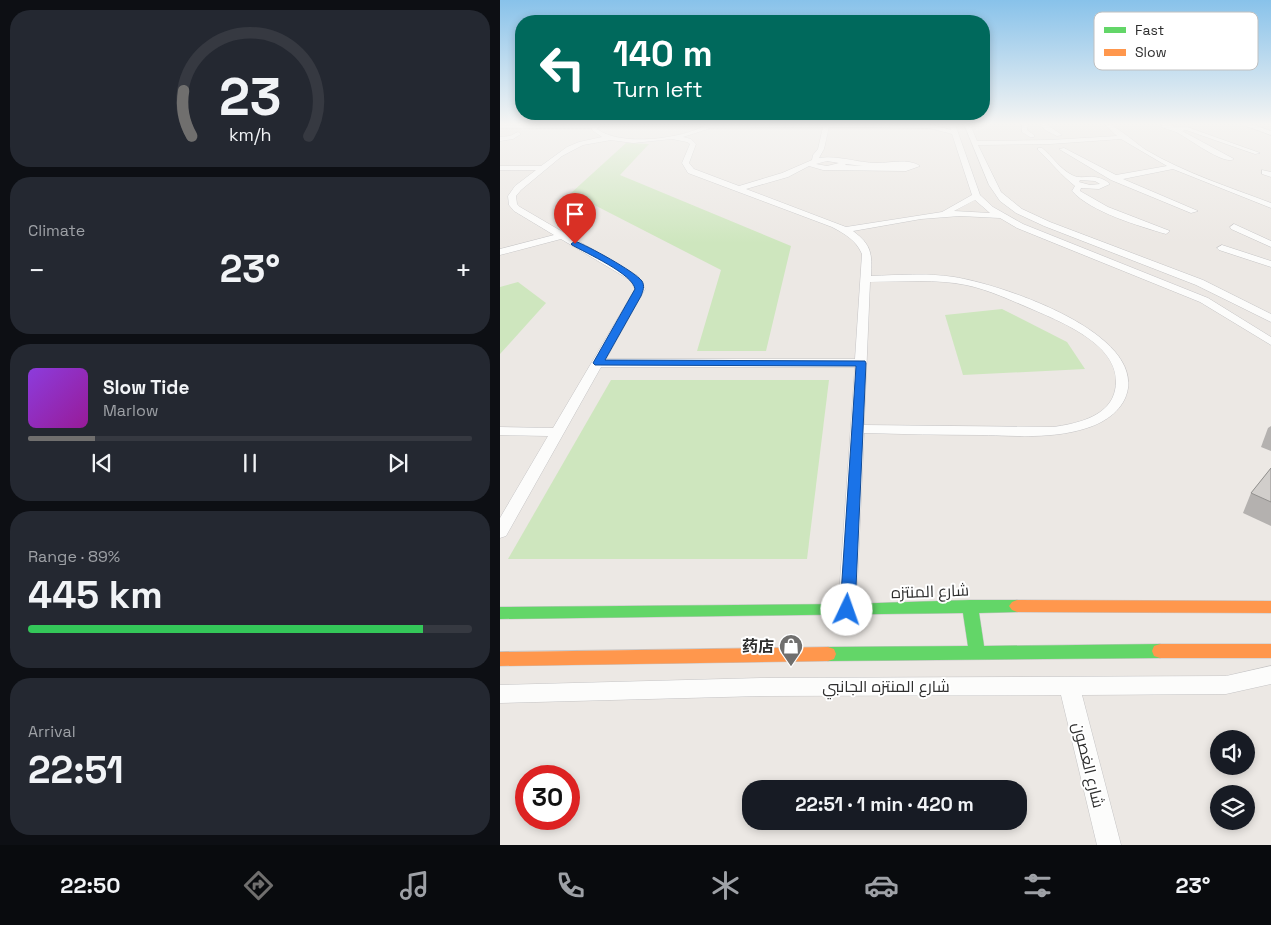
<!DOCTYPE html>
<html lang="en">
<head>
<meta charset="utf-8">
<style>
	:root { --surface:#171b24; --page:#242831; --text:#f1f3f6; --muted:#9ea1a6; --line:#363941; --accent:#706f6e }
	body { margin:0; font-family:"Space Grotesk",Cairo,"Noto Sans SC",sans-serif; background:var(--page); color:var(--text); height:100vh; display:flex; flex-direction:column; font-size:19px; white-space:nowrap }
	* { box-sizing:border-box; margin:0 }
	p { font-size:16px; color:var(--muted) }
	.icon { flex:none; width:28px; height:28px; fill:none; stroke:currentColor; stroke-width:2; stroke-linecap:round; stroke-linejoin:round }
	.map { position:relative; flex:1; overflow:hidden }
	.details { display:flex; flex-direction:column; gap:10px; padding:10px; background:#0d0f14; width:500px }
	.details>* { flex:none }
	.banner { position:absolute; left:15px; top:15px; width:475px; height:105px; border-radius:20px; box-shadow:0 2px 8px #0003; background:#00695c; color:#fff; overflow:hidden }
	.buttons { position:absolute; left:710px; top:730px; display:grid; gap:10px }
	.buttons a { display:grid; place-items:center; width:45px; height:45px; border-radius:50%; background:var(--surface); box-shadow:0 2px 8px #0003; font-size:25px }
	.speed { position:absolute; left:15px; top:765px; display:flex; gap:10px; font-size:25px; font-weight:700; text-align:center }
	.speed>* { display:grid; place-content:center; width:65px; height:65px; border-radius:50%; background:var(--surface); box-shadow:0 2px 8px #0003; line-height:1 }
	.speed .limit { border:8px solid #d22; background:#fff; color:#111 }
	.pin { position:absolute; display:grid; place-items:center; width:42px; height:42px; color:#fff; margin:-51px -21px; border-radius:50% 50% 50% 0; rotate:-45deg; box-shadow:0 0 5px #0007 }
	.pin .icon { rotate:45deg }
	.me { position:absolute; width:55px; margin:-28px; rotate:3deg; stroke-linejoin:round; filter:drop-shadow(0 0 4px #0008) }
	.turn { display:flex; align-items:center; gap:18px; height:105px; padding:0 15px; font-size:22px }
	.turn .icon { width:65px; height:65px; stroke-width:2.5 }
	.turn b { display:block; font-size:35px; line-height:42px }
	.big { font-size:38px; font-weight:800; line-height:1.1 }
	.details .card { flex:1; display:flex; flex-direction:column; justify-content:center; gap:8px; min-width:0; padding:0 18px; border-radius:20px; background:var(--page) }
	.details .dial { align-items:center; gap:0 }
	.dial svg { height:130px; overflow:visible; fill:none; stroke:var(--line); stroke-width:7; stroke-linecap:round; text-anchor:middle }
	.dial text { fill:var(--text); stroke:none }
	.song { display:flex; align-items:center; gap:15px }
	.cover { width:60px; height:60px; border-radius:8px; background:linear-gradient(135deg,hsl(270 70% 55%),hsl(300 70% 35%)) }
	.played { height:5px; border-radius:2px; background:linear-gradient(90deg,var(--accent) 15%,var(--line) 15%) }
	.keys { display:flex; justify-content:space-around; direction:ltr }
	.heat { display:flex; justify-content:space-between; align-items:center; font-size:28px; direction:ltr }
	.charge { height:8px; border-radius:4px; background:linear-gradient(90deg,#34c759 89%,var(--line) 0) }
	.trip { position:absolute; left:242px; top:780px; width:285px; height:50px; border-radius:20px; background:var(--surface); box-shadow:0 2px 8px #0003; font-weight:800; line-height:50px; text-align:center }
	.dock { display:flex; height:80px; justify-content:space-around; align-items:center; background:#090b0e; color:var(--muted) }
	.dock .icon { width:35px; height:35px }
	.dock .on { color:var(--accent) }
	.dock b { font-size:22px; color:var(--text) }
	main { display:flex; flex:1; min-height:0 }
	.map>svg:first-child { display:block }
</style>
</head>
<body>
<main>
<section class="details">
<div class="card dial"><svg viewBox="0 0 100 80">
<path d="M14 69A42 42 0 1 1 86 69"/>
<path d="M14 69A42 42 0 0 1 9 41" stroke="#706f6e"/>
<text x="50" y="56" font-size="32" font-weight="700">23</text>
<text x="50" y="72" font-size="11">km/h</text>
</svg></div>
<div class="card"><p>Climate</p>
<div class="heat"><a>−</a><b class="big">23°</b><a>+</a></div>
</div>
<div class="card">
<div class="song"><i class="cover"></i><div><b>Slow Tide</b><p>Marlow</p></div></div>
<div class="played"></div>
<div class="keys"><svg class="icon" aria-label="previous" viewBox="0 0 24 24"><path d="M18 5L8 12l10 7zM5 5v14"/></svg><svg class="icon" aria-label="pause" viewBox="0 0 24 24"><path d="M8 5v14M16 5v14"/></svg><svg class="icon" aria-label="next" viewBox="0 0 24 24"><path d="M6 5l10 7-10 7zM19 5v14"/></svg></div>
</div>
<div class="card"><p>Range · 89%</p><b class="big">445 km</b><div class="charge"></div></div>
<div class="card"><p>Arrival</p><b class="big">22:51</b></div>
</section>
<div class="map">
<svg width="771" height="845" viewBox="0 0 771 845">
	<rect width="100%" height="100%" fill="#ece8e4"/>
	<g fill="#cee6be">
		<polygon points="126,143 149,144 120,175 291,246 266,351 197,351 221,270 71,193"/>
		<polygon points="18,282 46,303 0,354 0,287"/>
		<polygon points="502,309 567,342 585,369 463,375 445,315"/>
		<polygon points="111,380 329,380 307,559 8,559"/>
	</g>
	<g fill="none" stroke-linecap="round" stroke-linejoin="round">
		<g stroke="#c5c4c5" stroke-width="1">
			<g id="street">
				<path d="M0 124H101L97 129C121 147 183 139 208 124H429L451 130 449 124H455L480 195 493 207 523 224 708 298 771 337V345L700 302 517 228 500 218 460 216 421 219 353 231C372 245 372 254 371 276 398 275 427 273 454 277 499 284 636 329 628 388 625 409 606 422 587 428 553 439 517 436 482 435 442 435 403 434 364 433L356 610 354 615 347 617 340 615 338 610 355 367H101L6 536 0 538V518L48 436 0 435V427L53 428 135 289 130 280 61 239 0 255V249L54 235 14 211 9 205 8 196 15 186 36 170H0V166H41L67 147 79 142 102 137 92 130V128H0ZM323 127 318 149 313 155 312 160 282 173 239 186 194 169 189 163 196 144 191 139 183 137 211 128ZM329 127 429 128 452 134 472 195 442 212 346 227 246 189 288 177 309 166 323 170 406 171 420 166C408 158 391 163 377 163 358 163 338 155 319 158L324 149ZM172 139 187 142 190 144 182 163 188 173 332 227C345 234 356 240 362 254L355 359H106L145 289 138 276 20 207 17 204 16 196 21 190 62 156 83 145 111 140 133 143ZM327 161 339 163 327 166 316 164ZM346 164 363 166 345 165ZM475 200 490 213 454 211ZM420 281C436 281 451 282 466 285 490 290 512 301 534 310 566 324 628 349 614 394 606 418 574 424 553 427L364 425 370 282Z"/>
				<path d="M464 124H470L477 141 550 140 617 136 604 124C616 124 635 143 646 150 685 173 729 187 771 203V208L673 169 623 179 698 211 691 213 611 180 559 149 564 148 616 175 667 166 621 139 550 144 478 145 501 192 522 209 550 222 703 280 771 314V322L696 285 544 226 516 213 500 201 489 185Z"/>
				<polygon points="522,124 528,124 527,130 534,135 534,137 530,137 522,132"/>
				<polygon points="540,124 546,124 562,135 557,136 545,130"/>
				<path d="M663 124H673L669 126 687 127 760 153 755 154 686 130 682 131 734 159C724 166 687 137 676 132 671 130 666 129 661 127Z"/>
				<polygon points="741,124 751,124 771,131 771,135"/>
				<polygon points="18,132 21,134 13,139 0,141 0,137 10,136"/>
				<path d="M538 148H542C552 156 560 169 572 175 582 181 595 171 610 184L599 189 581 188 580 191 608 207 670 231 666 234C639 226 591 212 572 191L575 186C562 176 551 162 538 150ZM580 180 595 181 600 184 590 185 579 182Z"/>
				<polygon points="762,170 771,172 771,177 762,174"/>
				<polygon points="734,224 771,241 771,247 731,229 730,227"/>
				<polygon points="722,245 771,261 771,267 719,250 717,248"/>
				<polygon points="771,666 771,684 726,694 582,695 621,845 597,845 561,695 261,696 0,703 0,685 261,678 726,676"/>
			</g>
		</g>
		<g stroke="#c5c4c5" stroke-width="1">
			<polygon id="fast" points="470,600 517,600 522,602 525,606 522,610 517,612 479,613 484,646 660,644 666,646 668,651 666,656 660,658 328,661 322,659 320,654 322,649 328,647 468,646 463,613 0,619 0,607 347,604"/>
		</g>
		<g stroke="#c5c4c5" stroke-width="1">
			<g id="slow">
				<polygon points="517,600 771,601 771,613 517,612 512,610 509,606 512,602"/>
				<polygon points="660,644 771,644 771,658 660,658 654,656 652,651 654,646"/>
				<polygon points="328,647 334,649 336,654 334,659 328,661 0,666 0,652"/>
			</g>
		</g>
		<use href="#street" fill="#fcfcfb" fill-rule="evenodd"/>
		<use href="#fast" fill="#63d668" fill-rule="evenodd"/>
		<use href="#slow" fill="#ff974d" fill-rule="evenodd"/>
	</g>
	<g fill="#b4b1af">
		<polygon points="771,426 771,451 761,447 768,428"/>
		<polygon points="771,468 771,526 743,513 751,493"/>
	</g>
	<polygon fill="#d1cecb" stroke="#92908e" points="771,468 771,502 751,493"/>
	<linearGradient id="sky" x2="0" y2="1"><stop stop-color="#88c2ea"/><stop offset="0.51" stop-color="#f6f5f3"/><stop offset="1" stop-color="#f6f5f3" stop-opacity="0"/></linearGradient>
	<rect width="771" height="243" fill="url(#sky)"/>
	<path fill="#1a73e8" stroke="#114b97" d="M75 241C88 246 134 271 142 281 145 286 143 291 141 296L105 360 365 361 366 363 355 610 353 615 347 617 342 615 340 610 356 366 95 365 93 363 135 289C133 274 86 253 72 245L71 244Z"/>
	<defs>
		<g id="shop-pin" transform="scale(1.25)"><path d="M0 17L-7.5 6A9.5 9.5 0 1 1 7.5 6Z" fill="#706f6e" stroke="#fff"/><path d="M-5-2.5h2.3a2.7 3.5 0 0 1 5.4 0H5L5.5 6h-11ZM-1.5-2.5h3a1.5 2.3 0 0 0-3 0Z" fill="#fff"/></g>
	</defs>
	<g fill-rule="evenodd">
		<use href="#shop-pin" x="291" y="646"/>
	</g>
	<g text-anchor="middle" stroke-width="4" stroke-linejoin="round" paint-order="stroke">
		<g font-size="16" fill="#2e2e2e" stroke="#fff">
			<text transform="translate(430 591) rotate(-2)" y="6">شارع المنتزه</text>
			<text x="386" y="692">شارع المنتزه الجانبي</text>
			<text transform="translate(589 765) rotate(76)" y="6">شارع الغصون</text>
		</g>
		<g font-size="16" font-weight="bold" fill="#2e2e2e" stroke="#fff" text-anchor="end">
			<text x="274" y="652">药店</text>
		</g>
	</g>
	<rect x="594" y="12" width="164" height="58" rx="8" fill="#fff" stroke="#c0c0c0" stroke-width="1"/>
	<rect x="604" y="27" width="22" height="6" fill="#63d668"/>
	<rect x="604" y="49" width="22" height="7" fill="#ff974d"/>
	<g font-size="14" fill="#2e2e2e">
		<text x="635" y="35">Fast</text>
		<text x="635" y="57">Slow</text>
	</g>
</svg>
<div class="buttons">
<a><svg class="icon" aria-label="sound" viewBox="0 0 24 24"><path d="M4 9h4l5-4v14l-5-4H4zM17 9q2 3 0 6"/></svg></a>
<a><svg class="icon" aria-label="layers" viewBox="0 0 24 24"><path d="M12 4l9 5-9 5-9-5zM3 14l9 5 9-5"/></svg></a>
</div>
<div class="speed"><div class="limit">30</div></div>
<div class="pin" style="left:75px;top:244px;background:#d93025"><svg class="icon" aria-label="arrive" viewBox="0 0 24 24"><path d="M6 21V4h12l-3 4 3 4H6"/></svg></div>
<svg class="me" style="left:347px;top:610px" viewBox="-20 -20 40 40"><circle r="19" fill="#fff"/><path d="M0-13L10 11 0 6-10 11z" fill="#1a73e8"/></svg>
<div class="trip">22:51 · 1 min · 420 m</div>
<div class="banner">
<div class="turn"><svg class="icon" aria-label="left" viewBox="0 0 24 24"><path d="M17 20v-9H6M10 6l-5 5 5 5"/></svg><div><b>140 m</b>Turn left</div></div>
</div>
</div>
</main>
<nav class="dock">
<b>22:50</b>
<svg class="icon on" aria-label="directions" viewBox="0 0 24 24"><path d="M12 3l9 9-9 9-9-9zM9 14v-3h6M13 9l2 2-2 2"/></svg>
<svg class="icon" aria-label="music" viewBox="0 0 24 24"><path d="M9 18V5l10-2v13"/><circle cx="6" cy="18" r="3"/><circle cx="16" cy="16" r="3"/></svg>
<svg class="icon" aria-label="phone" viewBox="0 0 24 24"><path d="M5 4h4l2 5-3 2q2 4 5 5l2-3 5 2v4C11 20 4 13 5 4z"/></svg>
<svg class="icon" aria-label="climate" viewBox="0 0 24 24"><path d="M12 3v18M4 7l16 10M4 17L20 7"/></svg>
<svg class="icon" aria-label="car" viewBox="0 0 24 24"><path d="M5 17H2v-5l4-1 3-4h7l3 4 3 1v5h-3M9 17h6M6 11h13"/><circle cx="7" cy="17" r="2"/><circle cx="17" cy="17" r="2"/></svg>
<svg class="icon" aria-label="filters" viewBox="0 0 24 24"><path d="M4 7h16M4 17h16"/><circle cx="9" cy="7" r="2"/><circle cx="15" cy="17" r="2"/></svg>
<b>23°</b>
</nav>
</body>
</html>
